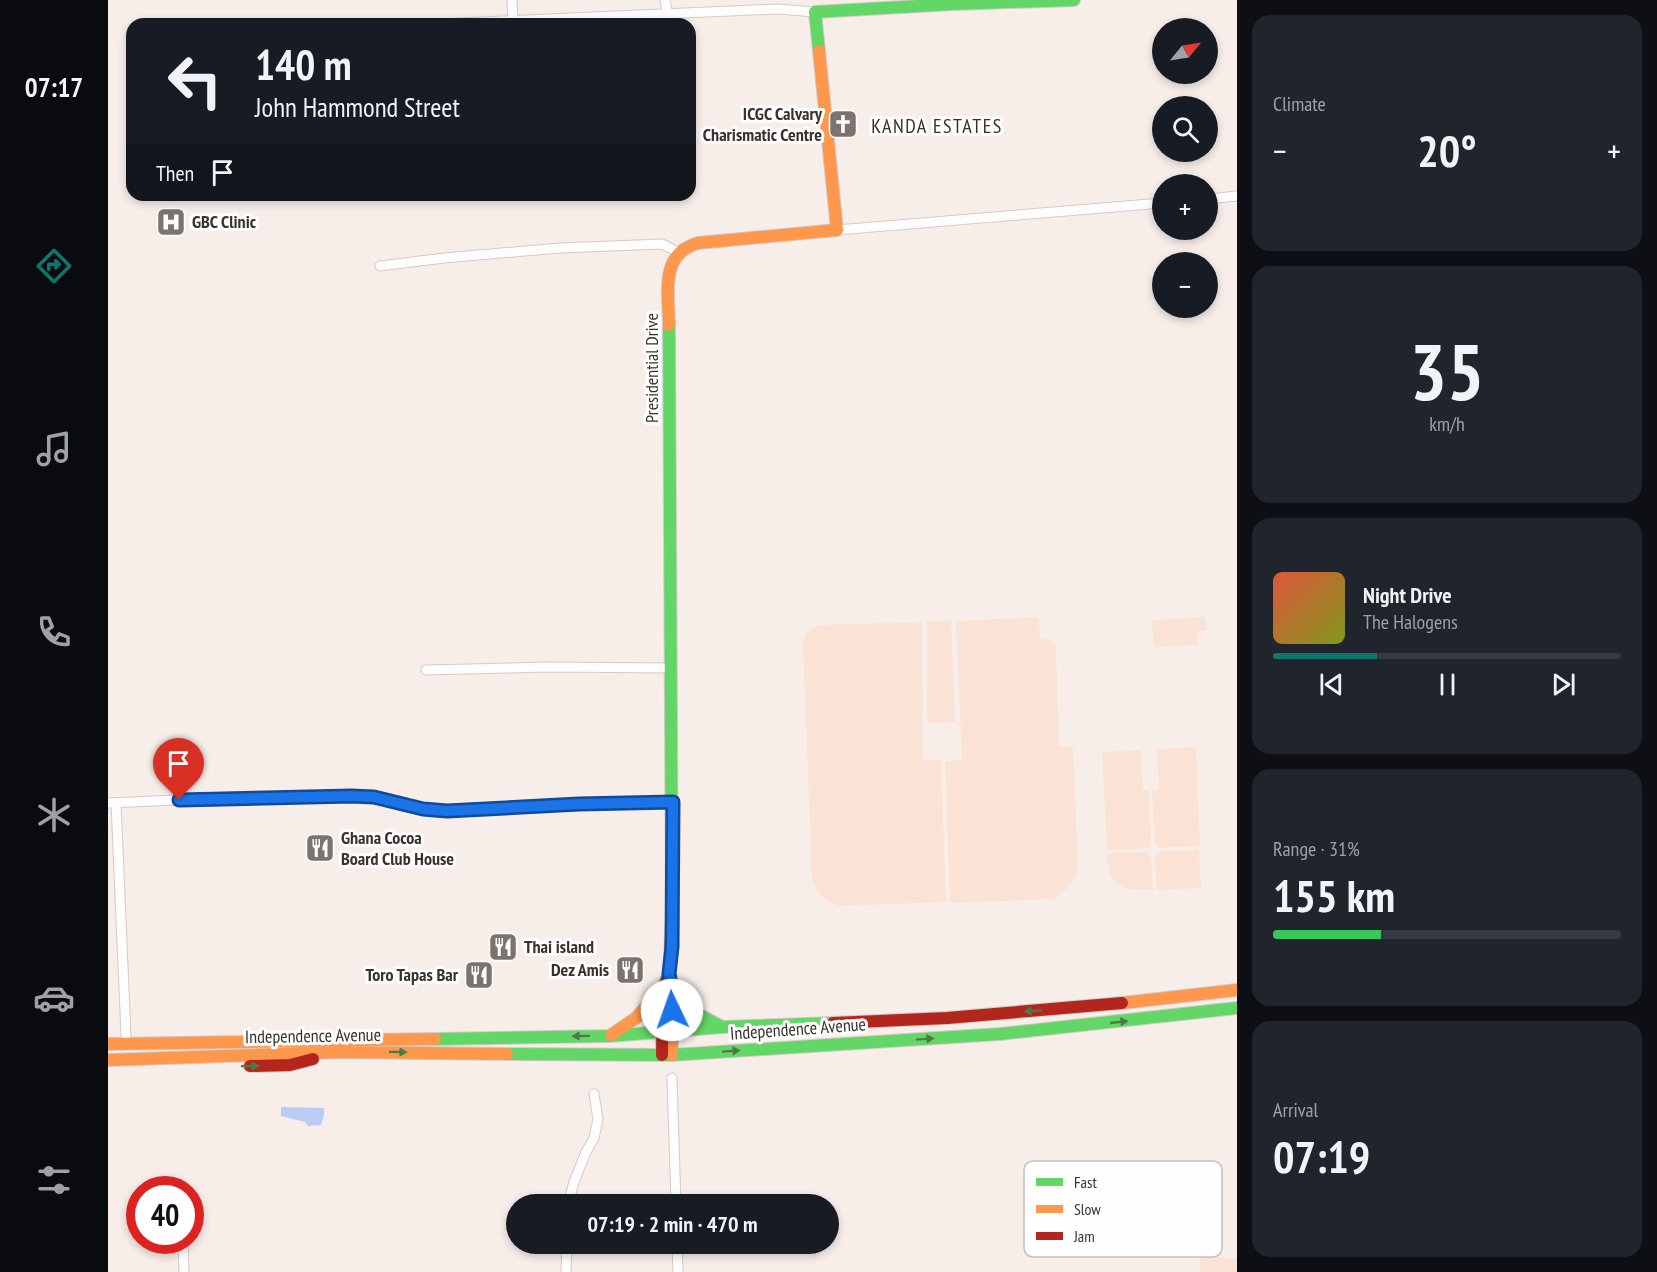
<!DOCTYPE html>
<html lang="en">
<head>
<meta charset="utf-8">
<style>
	:root { --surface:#171b24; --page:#20242c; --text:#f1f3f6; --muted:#9ea1a6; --line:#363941; --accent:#0f766e }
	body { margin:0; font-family:"PT Sans Narrow",sans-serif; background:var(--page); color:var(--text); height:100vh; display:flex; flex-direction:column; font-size:22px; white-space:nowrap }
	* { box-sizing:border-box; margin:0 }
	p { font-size:20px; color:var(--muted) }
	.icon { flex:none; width:33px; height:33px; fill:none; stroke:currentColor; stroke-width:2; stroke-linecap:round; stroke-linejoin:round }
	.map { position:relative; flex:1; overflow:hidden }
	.details { display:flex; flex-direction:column; gap:15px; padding:15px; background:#0d0f14; width:420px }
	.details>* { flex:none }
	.top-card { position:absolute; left:18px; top:18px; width:570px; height:183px; border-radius:18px; box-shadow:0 3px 9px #0003; background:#171b24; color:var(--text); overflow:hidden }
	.needle { width:39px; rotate:60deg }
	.buttons { position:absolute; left:1044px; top:18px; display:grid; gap:12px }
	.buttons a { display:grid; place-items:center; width:66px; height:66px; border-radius:50%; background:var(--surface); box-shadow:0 3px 9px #0003; font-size:30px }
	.speed { position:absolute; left:18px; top:1176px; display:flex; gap:12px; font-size:30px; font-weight:700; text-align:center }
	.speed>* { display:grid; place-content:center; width:78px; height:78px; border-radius:50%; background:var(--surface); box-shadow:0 3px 9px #0003; line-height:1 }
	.speed .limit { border:9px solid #d22; background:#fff; color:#111 }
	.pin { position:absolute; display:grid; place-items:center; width:51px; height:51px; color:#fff; margin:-62px -26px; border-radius:50% 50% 50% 0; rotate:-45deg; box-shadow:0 0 6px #0007 }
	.pin .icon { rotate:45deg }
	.me { position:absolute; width:66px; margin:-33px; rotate:357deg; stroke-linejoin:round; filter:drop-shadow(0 0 4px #0008) }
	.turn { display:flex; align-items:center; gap:21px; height:126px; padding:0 30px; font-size:27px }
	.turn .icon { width:78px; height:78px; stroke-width:2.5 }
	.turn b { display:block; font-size:42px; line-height:51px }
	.then { display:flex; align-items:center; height:57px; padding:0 30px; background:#0003; gap:12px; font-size:22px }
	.big { font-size:45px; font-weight:700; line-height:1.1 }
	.details .widget { flex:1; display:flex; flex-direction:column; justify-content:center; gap:9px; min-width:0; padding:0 21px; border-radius:18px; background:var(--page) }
	.details .dial { align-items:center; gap:0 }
	.dial b { font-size:78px; line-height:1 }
	.song { display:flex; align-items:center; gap:18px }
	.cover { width:72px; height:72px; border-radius:9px; background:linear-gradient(135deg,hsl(10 70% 55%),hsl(70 70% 35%)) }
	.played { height:6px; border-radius:3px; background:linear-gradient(90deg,var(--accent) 30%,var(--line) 30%) }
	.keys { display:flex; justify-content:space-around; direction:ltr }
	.heat { display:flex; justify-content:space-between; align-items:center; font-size:33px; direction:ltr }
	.charge { height:9px; border-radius:4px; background:linear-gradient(90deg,#34c759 31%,var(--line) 0) }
	.trip { position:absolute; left:398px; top:1194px; width:333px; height:60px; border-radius:30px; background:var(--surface); box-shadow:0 3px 9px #0003; font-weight:700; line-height:60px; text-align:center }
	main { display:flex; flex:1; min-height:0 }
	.tabs { display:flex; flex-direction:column; width:108px; justify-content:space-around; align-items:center; background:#090b0e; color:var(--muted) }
	.tabs .icon { width:42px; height:42px }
	.tabs .on { color:var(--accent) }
	.tabs b { font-size:27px; color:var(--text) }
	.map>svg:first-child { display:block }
</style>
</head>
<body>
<main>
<nav class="tabs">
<b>07:17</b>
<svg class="icon on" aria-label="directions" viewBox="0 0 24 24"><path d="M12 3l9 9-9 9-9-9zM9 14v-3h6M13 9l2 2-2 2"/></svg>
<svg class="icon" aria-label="music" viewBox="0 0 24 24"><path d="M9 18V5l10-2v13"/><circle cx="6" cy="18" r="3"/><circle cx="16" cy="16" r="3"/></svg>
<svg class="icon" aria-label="phone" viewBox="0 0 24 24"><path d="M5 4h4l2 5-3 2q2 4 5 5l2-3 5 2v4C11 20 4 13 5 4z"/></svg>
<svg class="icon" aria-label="climate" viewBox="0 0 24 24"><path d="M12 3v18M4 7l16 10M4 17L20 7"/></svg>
<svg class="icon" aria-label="car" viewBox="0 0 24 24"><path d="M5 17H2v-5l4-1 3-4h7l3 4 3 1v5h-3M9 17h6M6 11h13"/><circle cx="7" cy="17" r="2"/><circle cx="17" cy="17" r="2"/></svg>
<svg class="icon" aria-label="filters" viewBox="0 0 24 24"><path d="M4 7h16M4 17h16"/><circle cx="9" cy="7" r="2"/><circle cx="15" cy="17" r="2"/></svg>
</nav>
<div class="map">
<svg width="1129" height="1272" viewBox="0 0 1129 1272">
	<rect width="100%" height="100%" fill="#f8eee9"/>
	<g fill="#fae2d5">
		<path d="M931 617 932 639H942L948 647 951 746 965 747 970 870C966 881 957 892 947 899L842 903 837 761 854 760 848 621Z"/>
		<polygon points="1097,617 1098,630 1089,631 1089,645 1046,647 1044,620"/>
		<polygon points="819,621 843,621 847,722 819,723"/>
		<polygon points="814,622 815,760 833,760 838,902 729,906 713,896 704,881 695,642 699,632 712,625"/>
		<polygon points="1088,747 1092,846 1050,848 1050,845 1047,845 1044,791 1051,790 1049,749"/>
		<polygon points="1033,750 1035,790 1041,790 1043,845 1041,846 1041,848 999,850 994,752"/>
		<polygon points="1091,850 1093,888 1049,890 1047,855 1050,855 1050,851"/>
		<path d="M1040 852V855H1043L1045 890C1014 891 1000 888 999 853Z"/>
		<polygon points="1093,1256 1129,1259 1129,1272 1092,1272"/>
	</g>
	<polygon fill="#b8ccf6" points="173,1107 216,1108 216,1115 213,1125 200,1126 197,1122 173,1116"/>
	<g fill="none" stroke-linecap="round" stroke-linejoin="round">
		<g stroke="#d3cbc7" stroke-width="11">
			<g id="street">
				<polyline points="404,0 405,21"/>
				<polyline points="557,0 560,16"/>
				<polyline points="328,24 670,9 707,12"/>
				<polyline points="1100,199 1129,196"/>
				<polyline points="729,230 1054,203"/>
				<polyline points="272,266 336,258 452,248 554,244 570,252"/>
				<polyline points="318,670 438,667 563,668"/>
				<polyline points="0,803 135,797 243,796 265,797 315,809 339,811 471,804 565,802"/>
				<polyline points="8,803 18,1035"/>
				<polyline points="564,1078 568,1204"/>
				<polyline points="460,1204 466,1182 478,1152 486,1138 490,1119 486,1094"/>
				<polyline points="75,1240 76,1272"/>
				<polyline points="569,1244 570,1272"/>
				<polyline points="458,1272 459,1244"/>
			</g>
		</g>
		<g stroke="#d3cbc7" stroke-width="14">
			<g id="fast">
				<polyline points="711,51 707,12 846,4 966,0"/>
				<polyline points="561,325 564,918"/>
				<polyline points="564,989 590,1014 614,1027"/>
				<polyline points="327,1039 501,1036 615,1027 725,1023"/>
				<polyline points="399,1054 564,1055 892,1034 1129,1008"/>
			</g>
		</g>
		<g stroke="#d3cbc7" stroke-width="14">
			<g id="slow">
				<path d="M561 325C561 293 551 254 590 243L729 230 711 51"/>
				<polyline points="563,984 564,1055"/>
				<polyline points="1014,1003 1129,990"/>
				<polyline points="503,1035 528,1018 555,988"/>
				<polyline points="0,1044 327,1039"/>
				<polyline points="0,1060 232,1052 399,1054"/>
			</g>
		</g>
		<g stroke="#d3cbc7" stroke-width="14">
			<g id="jam">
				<polyline points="725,1023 839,1018 1014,1003"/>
				<polyline points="554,1055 555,988 561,974 564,918"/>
				<polyline points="142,1066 182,1065 205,1059"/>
			</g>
		</g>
		<use href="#street" stroke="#fefcfc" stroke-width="9"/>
		<use href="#fast" stroke="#63d668" stroke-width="12"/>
		<use href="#slow" stroke="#ff974d" stroke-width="12"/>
		<use href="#jam" stroke="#b3261e" stroke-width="12"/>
	</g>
	<defs><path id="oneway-solid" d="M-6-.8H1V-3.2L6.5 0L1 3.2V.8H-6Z" transform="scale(1.5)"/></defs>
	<g fill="#4c7b47">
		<use href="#oneway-solid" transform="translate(925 1011) rotate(175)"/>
		<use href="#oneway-solid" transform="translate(1011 1022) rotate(-6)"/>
		<use href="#oneway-solid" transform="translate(473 1036) rotate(179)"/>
		<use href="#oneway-solid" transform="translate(817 1039) rotate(-4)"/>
		<use href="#oneway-solid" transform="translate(623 1051) rotate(-4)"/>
		<use href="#oneway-solid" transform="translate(290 1052) rotate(1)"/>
		<use href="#oneway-solid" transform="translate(142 1066) rotate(-1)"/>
	</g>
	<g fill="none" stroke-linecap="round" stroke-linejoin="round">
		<g stroke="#114b97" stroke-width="15">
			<polyline id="route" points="71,800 243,796 266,797 315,809 339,811 471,804 565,802 564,947 561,974 564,989 564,1010"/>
		</g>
		<use href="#route" stroke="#1a73e8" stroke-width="10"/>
	</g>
	<defs>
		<g id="church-square" transform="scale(1.5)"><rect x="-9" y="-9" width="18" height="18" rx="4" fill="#7c736e" stroke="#fefefe"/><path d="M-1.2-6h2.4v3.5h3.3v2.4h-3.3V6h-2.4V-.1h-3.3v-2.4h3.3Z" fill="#fff"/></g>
		<g id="hospital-square" transform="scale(1.5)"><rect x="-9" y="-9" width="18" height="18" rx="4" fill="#7c736e" stroke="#fefefe"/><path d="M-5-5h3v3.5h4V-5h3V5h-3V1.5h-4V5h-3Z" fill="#fff"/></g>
		<g id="restaurant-square" transform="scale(1.5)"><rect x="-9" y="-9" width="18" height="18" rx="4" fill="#7c736e" stroke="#fefefe"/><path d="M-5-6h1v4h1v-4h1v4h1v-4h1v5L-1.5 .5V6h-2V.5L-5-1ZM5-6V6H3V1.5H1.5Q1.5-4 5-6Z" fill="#fff"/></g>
	</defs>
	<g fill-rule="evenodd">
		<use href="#church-square" x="735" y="124"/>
		<use href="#hospital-square" x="63" y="222"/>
		<use href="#restaurant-square" x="212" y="848"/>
		<use href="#restaurant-square" x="395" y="947"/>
		<use href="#restaurant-square" x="522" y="970"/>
		<use href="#restaurant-square" x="371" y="975"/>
	</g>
	<g text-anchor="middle" stroke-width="6" stroke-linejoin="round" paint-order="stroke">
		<g font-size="18" font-weight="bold" fill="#39312c" stroke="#fefefe" text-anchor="end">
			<text x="714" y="120">ICGC Calvary<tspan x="714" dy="21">Charismatic Centre</tspan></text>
			<text x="84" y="228" text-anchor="start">GBC Clinic</text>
			<text x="233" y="844" text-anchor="start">Ghana Cocoa<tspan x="233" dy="21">Board Club House</tspan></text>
			<text x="416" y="953" text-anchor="start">Thai island</text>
			<text x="501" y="976">Dez Amis</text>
			<text x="350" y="981">Toro Tapas Bar</text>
		</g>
		<g font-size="18" fill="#39312c" stroke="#fefefe">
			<text transform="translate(544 368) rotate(-90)" y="6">Presidential Drive</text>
			<text transform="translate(690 1029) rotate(-4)" y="6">Independence Avenue</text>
			<text transform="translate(205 1036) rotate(-1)" y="6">Independence Avenue</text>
		</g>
		<g font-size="20" letter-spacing="1.5" fill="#39312c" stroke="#fefefe">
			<text x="829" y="133">KANDA ESTATES</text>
		</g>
	</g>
	<rect x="916" y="1161" width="198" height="96" rx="9" fill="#fefefe" stroke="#c3c0bf" stroke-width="1.5"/>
	<rect x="928" y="1178" width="27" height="8" fill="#63d668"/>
	<rect x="928" y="1205" width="27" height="8" fill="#ff974d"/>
	<rect x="928" y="1232" width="27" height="8" fill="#b3261e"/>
	<g font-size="16" fill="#39312c">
		<text x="966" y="1188">Fast</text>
		<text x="966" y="1215">Slow</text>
		<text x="966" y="1242">Jam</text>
	</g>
</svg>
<div class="buttons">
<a><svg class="needle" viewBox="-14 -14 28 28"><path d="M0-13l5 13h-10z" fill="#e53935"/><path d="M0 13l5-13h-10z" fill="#9ea1a6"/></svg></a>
<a><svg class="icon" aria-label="search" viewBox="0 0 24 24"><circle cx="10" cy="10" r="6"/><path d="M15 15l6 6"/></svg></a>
<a>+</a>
<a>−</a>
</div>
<div class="speed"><div class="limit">40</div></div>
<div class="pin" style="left:71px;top:800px;background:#d93025"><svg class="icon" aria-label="arrive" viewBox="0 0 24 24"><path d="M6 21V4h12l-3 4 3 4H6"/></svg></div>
<svg class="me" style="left:564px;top:1010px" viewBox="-20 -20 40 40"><circle r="19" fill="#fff"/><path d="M0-13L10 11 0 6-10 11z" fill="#1a73e8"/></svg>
<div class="trip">07:19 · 2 min · 470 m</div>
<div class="top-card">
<div class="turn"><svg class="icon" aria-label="left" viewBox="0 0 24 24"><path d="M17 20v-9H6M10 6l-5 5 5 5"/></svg><div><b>140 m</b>John Hammond Street</div></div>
<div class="then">Then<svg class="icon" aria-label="arrive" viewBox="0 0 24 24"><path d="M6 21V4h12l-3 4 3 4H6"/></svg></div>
</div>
</div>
<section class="details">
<div class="widget"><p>Climate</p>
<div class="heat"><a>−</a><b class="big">20°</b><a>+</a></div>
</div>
<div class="widget dial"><b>35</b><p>km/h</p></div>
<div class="widget">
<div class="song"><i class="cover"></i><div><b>Night Drive</b><p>The Halogens</p></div></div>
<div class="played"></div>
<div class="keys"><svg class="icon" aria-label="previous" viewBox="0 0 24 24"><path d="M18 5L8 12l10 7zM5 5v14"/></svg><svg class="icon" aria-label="pause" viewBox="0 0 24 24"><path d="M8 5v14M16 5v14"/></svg><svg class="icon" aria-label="next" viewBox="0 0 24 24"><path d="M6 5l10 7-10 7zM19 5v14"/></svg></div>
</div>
<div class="widget"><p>Range · 31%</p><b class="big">155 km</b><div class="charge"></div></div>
<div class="widget"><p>Arrival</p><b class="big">07:19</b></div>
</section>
</main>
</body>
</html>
